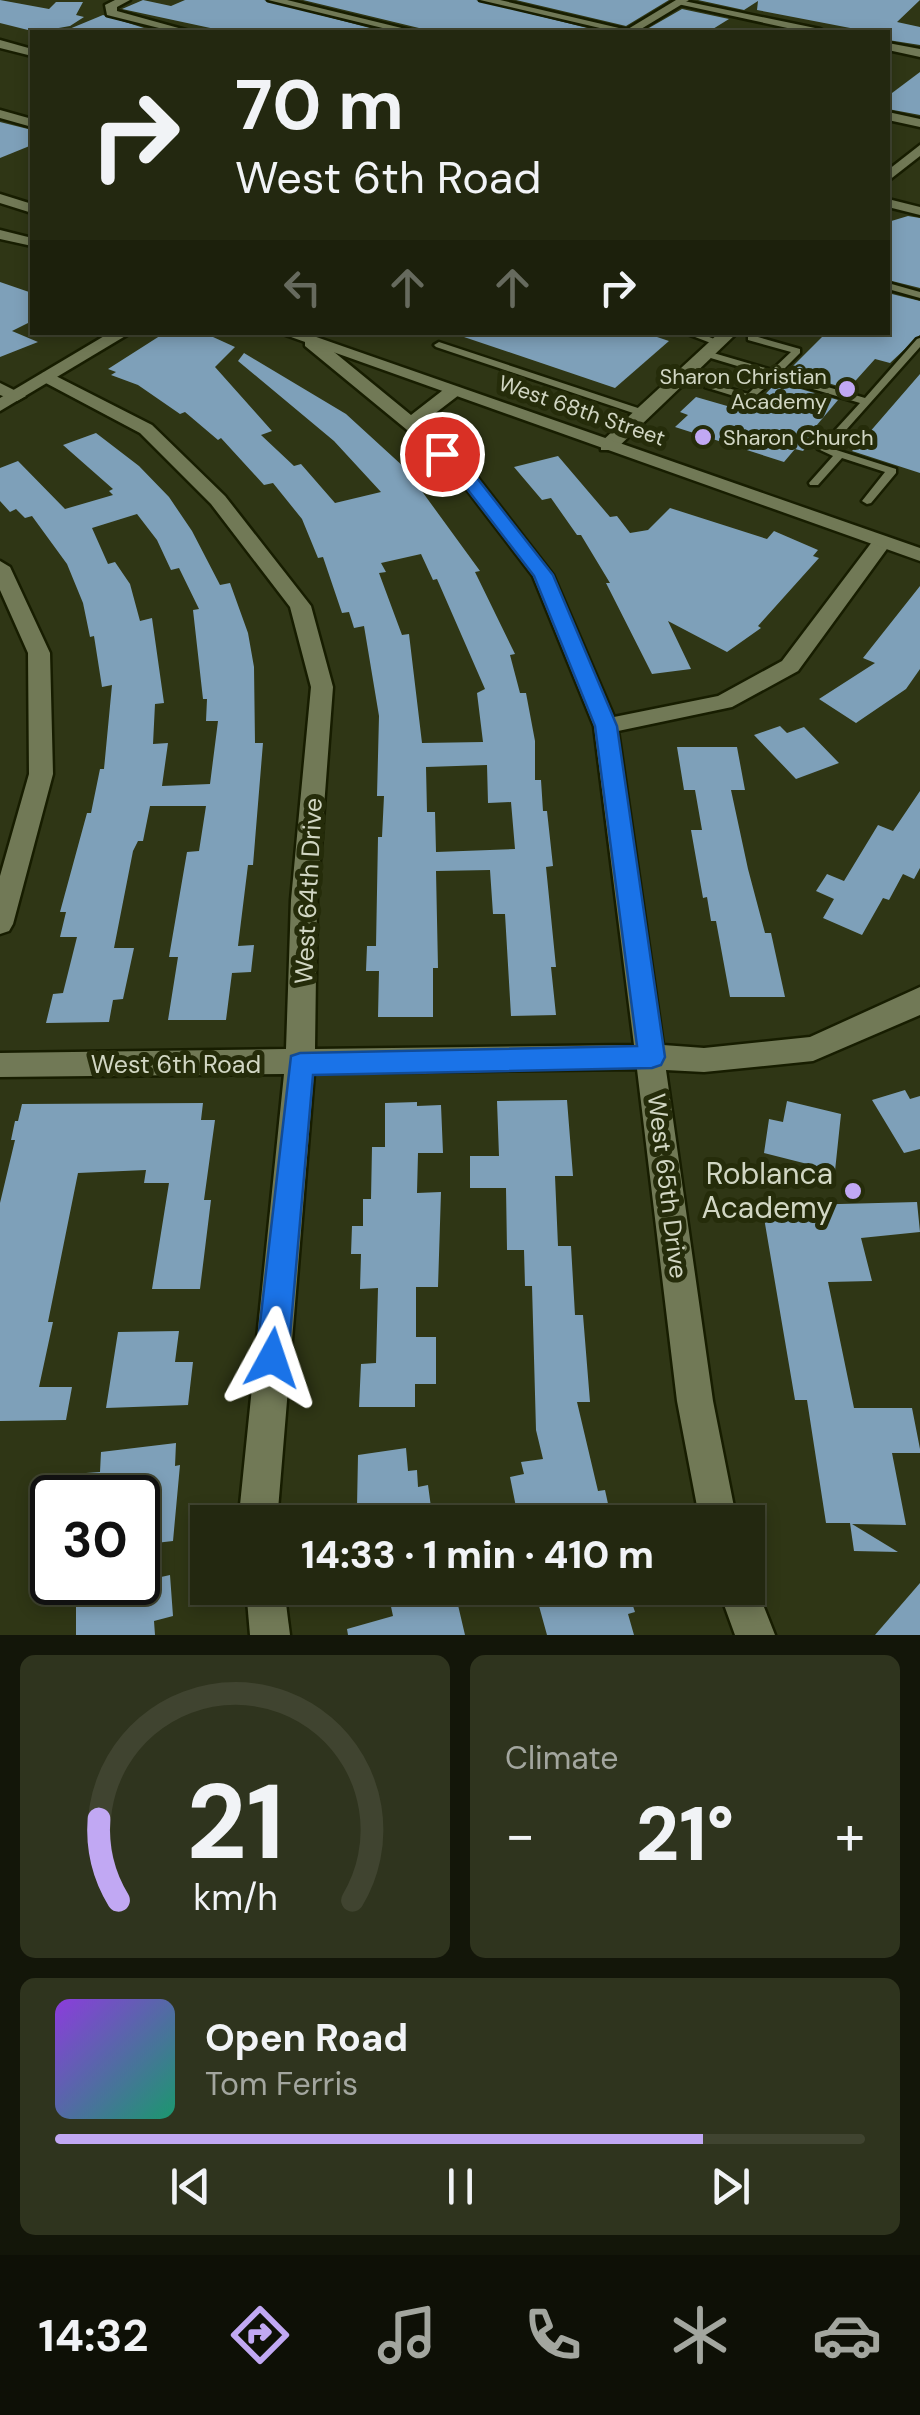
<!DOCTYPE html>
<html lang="en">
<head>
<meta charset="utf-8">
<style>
	:root { --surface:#232810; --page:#2f341e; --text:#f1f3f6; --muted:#a3a69f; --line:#404430; --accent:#c1a8f3 }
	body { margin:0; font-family:"DM Sans",sans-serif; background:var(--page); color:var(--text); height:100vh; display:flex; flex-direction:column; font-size:38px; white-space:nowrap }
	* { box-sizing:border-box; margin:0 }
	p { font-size:32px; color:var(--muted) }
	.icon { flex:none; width:55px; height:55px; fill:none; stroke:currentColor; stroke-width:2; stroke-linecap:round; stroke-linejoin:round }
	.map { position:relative; height:1635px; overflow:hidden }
	.side { display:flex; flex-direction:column; gap:20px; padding:20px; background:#131609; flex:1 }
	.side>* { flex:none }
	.guide { position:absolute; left:30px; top:30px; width:860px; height:305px; border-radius:0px; box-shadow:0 5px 15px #0003,0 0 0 2px var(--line); background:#232810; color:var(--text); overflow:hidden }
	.speed { position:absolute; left:30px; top:1475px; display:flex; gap:20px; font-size:50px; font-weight:700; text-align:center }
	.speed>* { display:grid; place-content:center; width:130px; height:130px; border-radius:50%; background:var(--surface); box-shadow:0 5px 15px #0003,0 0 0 2px var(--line); line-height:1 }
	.speed .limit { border:5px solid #111; border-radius:15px; background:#fff; color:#111 }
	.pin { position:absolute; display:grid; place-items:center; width:85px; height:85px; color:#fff; margin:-42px; border:5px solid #fff; border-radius:50%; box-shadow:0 2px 10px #0007 }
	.me { position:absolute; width:110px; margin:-55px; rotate:5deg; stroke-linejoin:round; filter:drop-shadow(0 0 8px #0008) }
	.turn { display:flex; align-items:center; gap:35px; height:210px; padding:0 40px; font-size:45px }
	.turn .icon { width:130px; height:130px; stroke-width:2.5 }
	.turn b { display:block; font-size:70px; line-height:85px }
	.lanes { display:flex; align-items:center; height:95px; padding:0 40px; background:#0003; justify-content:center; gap:50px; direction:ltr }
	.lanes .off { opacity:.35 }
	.big { font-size:75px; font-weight:800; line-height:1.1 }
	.side .card { flex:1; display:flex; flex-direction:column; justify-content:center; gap:15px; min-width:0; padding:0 35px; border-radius:15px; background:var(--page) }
	.side .dial { align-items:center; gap:0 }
	.dial svg { height:260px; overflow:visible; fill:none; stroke:var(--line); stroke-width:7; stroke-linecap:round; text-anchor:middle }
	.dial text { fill:var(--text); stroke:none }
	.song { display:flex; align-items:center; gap:30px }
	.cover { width:120px; height:120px; border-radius:15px; background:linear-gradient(135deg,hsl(270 70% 55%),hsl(160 70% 35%)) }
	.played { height:10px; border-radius:5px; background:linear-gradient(90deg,var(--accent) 80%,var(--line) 80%) }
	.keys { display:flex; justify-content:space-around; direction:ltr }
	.heat { display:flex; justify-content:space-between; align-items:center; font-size:55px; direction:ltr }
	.side .tiles { flex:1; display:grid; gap:20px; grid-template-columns:1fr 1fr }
	.card:last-child { grid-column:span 2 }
	.trip { position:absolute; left:190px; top:1505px; width:575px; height:100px; border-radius:0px; background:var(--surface); box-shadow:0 5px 15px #0003,0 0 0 2px var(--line); font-weight:800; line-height:100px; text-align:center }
	.dock { display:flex; height:160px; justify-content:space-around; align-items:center; background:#0e1006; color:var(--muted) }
	.dock .icon { width:70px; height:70px }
	.dock .selected { color:var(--accent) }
	.dock b { font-size:45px; color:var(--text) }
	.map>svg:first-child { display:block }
</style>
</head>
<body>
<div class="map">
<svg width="920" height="1635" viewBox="0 0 920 1635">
	<rect width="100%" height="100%" fill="#2f3615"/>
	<g fill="#7ea0b9" fill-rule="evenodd">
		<polygon points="0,0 49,9 56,2 83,2 76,15 84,17 70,26 36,32 0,23"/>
		<polygon points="143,0 171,6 185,0 264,0 385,32 229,32 122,9"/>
		<polygon points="303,0 476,0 603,32 422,32 419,28"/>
		<polygon points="516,0 669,0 626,26"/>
		<polygon points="698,0 920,0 897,22 920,27 920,45 888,40 888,30 871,32 757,10 758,1 744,10"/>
		<polygon points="682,9 729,19 708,32 664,28 664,32 642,32"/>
		<polygon points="103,15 144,28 134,32 62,32"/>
		<polygon points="920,72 920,115 888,109 888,96"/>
		<polygon points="0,122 32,130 32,145 0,158"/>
		<polygon points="908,216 920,218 920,288 888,280 888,222"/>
		<polygon points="0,282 32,293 32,321 12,331 38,342 0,357"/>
		<polygon points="888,293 920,301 920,335 890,363 875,359 848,389 788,371 827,332 888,332"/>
		<path d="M166 332H202L235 347 215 367 272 431 261 435 294 466 301 464 335 503 381 492 334 441 238 361 244 353 346 414 405 468 480 571 475 572 515 654 510 655 520 693H526L535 741V780H541L543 811H547L553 866 546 867 556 967H551L556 1015 511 1016 505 914H493L490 870 436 871 438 968H433V1017H378L379 971H366L367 946H376L378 837H382L384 796H377L379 716 364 626 354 628 349 612 342 613 323 557 318 558 302 519 273 483 264 485 221 438 218 440 185 412 180 414 138 385 111 375 116 372 108 369ZM421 554 433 580 437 579 485 689 477 693 483 742 422 743 409 634 402 635 379 573 386 572 381 563ZM487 765 488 803 511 802 515 849 436 852 435 812H427L426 767Z"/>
		<polygon points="461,332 642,332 669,341 615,388 461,336"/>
		<polygon points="920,374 920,473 852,451 868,434"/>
		<polygon points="777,382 838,400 811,432 818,434 803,451 795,449 784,462 675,427 688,415 680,412 696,397 748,412"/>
		<path d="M96 433 139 466 169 497 192 531 220 585 230 583 248 633 254 667 255 743H263L253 865H248L238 946 254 945 251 972 232 973 226 1020H168L178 957H169L187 852 199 851 206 806H150L143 841H138L133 851 114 948H134L123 999 113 1000 109 1022 46 1023 53 994 63 993 77 937H60L66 912H60L87 813H91L100 769H104L112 685 102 687 94 636 90 637 83 603 67 564 32 516 25 518 16 509 10 512 0 501V468L18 461 65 509 113 495 109 491 113 489 63 445ZM137 514 157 540 171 570 179 568 199 609 193 610 203 699H207L206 721H218L210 784 162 786 168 743 153 744 155 704 164 703 152 618 140 621 130 584 115 562 108 564 92 528Z"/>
		<polygon points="558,456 610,517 617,516 630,533 648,530 670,508 767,539 774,531 818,550 813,556 819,558 758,626 761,628 727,652 668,621 691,669 652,674 606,583 610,583 581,535 577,535 551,498 542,500 514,467"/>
		<polygon points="920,586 920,669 906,689 856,723 819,699 875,663 863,658"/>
		<polygon points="780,726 787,733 804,727 839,763 796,779 754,735"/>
		<polygon points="677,747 737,747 745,790 731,790 748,869 765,933 771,933 785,997 730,997 716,921 711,921 707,897 703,898 691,830 702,830 695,790 684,790"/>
		<polygon points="920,791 920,868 914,879 903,874 889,900 883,898 862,935 823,918 834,899 816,891 827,874 844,881 878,825 893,831"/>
		<polygon points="905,1090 910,1099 920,1096 920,1149 904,1153 872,1100"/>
		<polygon points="567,1100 573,1176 555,1176 558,1246 571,1246 575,1315 583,1315 590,1402 577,1402 598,1491 605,1490 612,1522 519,1522 510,1477 524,1474 521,1462 543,1459 536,1430 532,1286 525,1286 524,1250 507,1250 506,1188 470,1188 470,1156 499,1156 497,1101"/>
		<polygon points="787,1101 841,1114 835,1171 764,1153 769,1119 783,1122"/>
		<polygon points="417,1102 417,1106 441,1105 443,1153 418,1153 417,1193 441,1192 438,1287 416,1287 416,1337 436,1337 436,1384 415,1384 415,1407 359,1407 361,1364 376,1363 378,1288 360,1289 361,1254 351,1254 352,1226 363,1226 363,1199 371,1199 372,1147 385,1147 385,1103"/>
		<polygon points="203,1103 201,1120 215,1120 204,1200 211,1200 200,1289 152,1289 169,1183 144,1183 146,1170 78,1173 48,1322 53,1322 39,1387 72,1387 66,1420 0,1421 0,1203 15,1140 11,1140 15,1121 18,1121 22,1104"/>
		<polygon points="917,1202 920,1232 861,1238 872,1281 828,1282 854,1408 912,1408 920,1449 920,1453 892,1453 906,1525 852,1524 898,1552 854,1551 850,1523 826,1523 807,1400 795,1400 762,1206"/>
		<polygon points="179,1331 175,1362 193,1362 188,1405 106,1408 118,1332"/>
		<polygon points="176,1443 175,1466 180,1465 173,1541 138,1545 138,1498 84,1498 86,1473 100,1472 101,1452"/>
		<polygon points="406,1448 408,1471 417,1470 418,1487 428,1485 433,1522 363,1522 362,1506 357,1507 358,1455"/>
		<polygon points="170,1575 173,1616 154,1621 155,1635 76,1635 76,1596"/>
		<polygon points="920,1583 920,1635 875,1635"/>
		<polygon points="387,1588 454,1588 465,1635 348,1635 347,1629 393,1616"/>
		<polygon points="534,1588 627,1588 635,1612 628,1614 634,1635 547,1635"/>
	</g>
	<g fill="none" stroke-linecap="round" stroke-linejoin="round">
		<g stroke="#171d00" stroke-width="5">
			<g id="service">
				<polygon points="888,283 920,292 920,298 888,289"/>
				<polygon points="682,332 697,332 724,343 716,345"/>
				<polygon points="751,335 800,349 800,353 780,373 865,398 917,339 920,338 920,347 830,448 896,469 896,473 871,503 867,504 862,501 885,472 842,458 818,485 810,485 809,483 833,456 818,449 860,403 776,378 750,401 705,387 705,383 708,382 748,394 767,375 704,356 704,352 710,352 772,370 791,352 748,340 748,336"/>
				<polygon points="439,342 647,411 648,413 639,415 436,347 434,345"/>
			</g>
		</g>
		<g stroke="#171d00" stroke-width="5">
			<g id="minor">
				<polygon points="115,0 130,0 117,7 117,11 193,32 175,32 107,15 105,5"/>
				<polygon points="268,0 287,0 418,32 399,32"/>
				<polygon points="480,0 500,0 636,32 617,32"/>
				<polygon points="679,0 820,29 826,32 806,32 673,3"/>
				<polygon points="0,40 32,49 32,56 0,48"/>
				<polygon points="888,43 920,49 920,57 888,50"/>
				<polygon points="0,110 32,119 32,127 0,118"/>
				<polygon points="888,112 920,119 920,127 888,120"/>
				<polygon points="920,145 920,156 888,181 888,170"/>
				<polygon points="0,194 32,204 32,213 0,203"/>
				<polygon points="888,199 920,207 920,215 888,207"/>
				<polygon points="720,332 738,332 615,450 601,450 601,442"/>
				<polygon points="305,338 317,338 411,415 447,387 459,387 459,395 429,418 427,429 475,474 553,575 614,717 718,696 782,661 875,538 882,536 892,542 798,671 732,707 618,731 663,1045 704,1048 810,1037 920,987 920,1015 813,1061 704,1072 666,1070 713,1401 737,1522 700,1522 677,1401 637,1069 314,1073 277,1522 241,1522 240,1505 284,1074 0,1077 0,1053 286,1049 291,900 311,687 290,607 211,504 140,433 42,381 42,373 48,372 152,425 225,496 311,606 333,687 317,900 315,1049 634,1045 594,726 533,576 461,482 412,434 305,346"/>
				<polygon points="0,383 26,396 17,401 0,395"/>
				<polygon points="0,561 10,567 50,653 53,774 13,924 9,931 0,934 0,876 29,774 28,653 0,590"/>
				<polygon points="748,1573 751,1574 775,1635 735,1635 718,1588 748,1588"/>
				<polygon points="246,1588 284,1588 290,1635 250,1635"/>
			</g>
		</g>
		<g stroke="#171d00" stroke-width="5">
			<g id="tertiary">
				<polygon points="676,0 689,0 636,32 623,32"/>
				<polygon points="111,332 132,332 0,411 0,398"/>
			</g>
		</g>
		<g stroke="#171d00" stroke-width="5">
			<g id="secondary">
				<polygon points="0,230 32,238 32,246 0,239"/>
				<polygon points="277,332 302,332 920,548 920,561"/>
			</g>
		</g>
		<use href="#service" fill="#717956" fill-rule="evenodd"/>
		<use href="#minor" fill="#717956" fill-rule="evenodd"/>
		<use href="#tertiary" fill="#717956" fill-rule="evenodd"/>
		<use href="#secondary" fill="#717956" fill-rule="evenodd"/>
	</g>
	<polygon fill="#1a73e8" stroke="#114b97" stroke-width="2.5" points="436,450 449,450 474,474 553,575 617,726 665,1057 661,1065 652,1068 313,1075 288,1358 283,1368 272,1373 261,1368 256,1358 291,1056 300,1053 637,1046 595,726 534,576 461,481 436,457"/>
	<g fill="#c1a8f3" stroke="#252c0a" stroke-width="4">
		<circle cx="847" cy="389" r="10"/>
		<circle cx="703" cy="437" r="10"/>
		<circle cx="853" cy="1191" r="10"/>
	</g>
	<g text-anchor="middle" stroke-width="10" stroke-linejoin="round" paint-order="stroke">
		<g font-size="22" fill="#d1d6c3" stroke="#252c0a" text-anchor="end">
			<text x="827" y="384">Sharon Christian<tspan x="827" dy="25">Academy</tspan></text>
			<text x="723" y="445" text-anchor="start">Sharon Church</text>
		</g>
		<g font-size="22" fill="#d1d6c3" stroke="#252c0a">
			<text transform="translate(582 410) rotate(19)" y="8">West 68th Street</text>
		</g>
		<g font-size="25" fill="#d1d6c3" stroke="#252c0a">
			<text transform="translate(308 891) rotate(-87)" y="9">West 64th Drive</text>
			<text x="176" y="1073">West 6th Road</text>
			<text transform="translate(668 1186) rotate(83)" y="9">West 65th Drive</text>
		</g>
		<g font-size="30" fill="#d1d6c3" stroke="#252c0a" text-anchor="end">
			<text x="833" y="1184">Roblanca<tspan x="833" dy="34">Academy</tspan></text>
		</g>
	</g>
</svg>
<div class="speed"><div class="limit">30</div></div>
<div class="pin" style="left:442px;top:454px;background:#d93025"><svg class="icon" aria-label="arrive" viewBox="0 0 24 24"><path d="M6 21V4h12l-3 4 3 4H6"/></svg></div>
<svg class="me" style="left:272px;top:1358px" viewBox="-20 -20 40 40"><path d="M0-17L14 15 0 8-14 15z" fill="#1a73e8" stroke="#fff" stroke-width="4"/></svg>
<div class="trip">14:33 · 1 min · 410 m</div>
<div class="guide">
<div class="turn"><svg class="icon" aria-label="right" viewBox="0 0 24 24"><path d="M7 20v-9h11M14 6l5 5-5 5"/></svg><div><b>70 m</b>West 6th Road</div></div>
<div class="lanes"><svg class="icon off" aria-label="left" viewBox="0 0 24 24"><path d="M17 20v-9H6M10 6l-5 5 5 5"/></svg><svg class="icon off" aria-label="ahead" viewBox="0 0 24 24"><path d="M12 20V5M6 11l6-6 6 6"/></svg><svg class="icon off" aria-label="ahead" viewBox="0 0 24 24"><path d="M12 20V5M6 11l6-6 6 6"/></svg><svg class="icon" aria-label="right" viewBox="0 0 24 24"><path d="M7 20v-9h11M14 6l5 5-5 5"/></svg></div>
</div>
</div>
<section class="side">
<div class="tiles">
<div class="card dial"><svg viewBox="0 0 100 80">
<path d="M14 69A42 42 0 1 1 86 69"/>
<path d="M14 69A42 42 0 0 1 8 44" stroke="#c1a8f3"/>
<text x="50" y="56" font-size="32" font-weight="700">21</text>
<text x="50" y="72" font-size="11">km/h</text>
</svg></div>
<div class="card"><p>Climate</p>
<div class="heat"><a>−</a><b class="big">21°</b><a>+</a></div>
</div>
<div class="card">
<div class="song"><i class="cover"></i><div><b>Open Road</b><p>Tom Ferris</p></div></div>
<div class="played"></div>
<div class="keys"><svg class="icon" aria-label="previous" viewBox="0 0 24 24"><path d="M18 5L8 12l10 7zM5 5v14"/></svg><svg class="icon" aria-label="pause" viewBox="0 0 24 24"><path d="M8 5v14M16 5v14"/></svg><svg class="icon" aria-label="next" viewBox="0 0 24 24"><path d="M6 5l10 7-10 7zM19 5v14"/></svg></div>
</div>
</div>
</section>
<nav class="dock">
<b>14:32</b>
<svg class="icon selected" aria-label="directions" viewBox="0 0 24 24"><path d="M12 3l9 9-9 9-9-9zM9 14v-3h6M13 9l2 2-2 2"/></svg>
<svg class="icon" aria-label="music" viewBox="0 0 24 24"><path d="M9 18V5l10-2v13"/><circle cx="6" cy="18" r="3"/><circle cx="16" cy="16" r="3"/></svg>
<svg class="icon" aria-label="phone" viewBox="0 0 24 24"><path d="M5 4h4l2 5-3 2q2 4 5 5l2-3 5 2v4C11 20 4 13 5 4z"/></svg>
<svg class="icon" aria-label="climate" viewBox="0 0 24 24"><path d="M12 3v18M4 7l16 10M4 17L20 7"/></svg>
<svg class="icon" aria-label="car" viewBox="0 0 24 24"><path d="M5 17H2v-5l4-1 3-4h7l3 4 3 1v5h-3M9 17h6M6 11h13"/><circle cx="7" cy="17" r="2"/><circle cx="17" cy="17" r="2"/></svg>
</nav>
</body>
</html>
